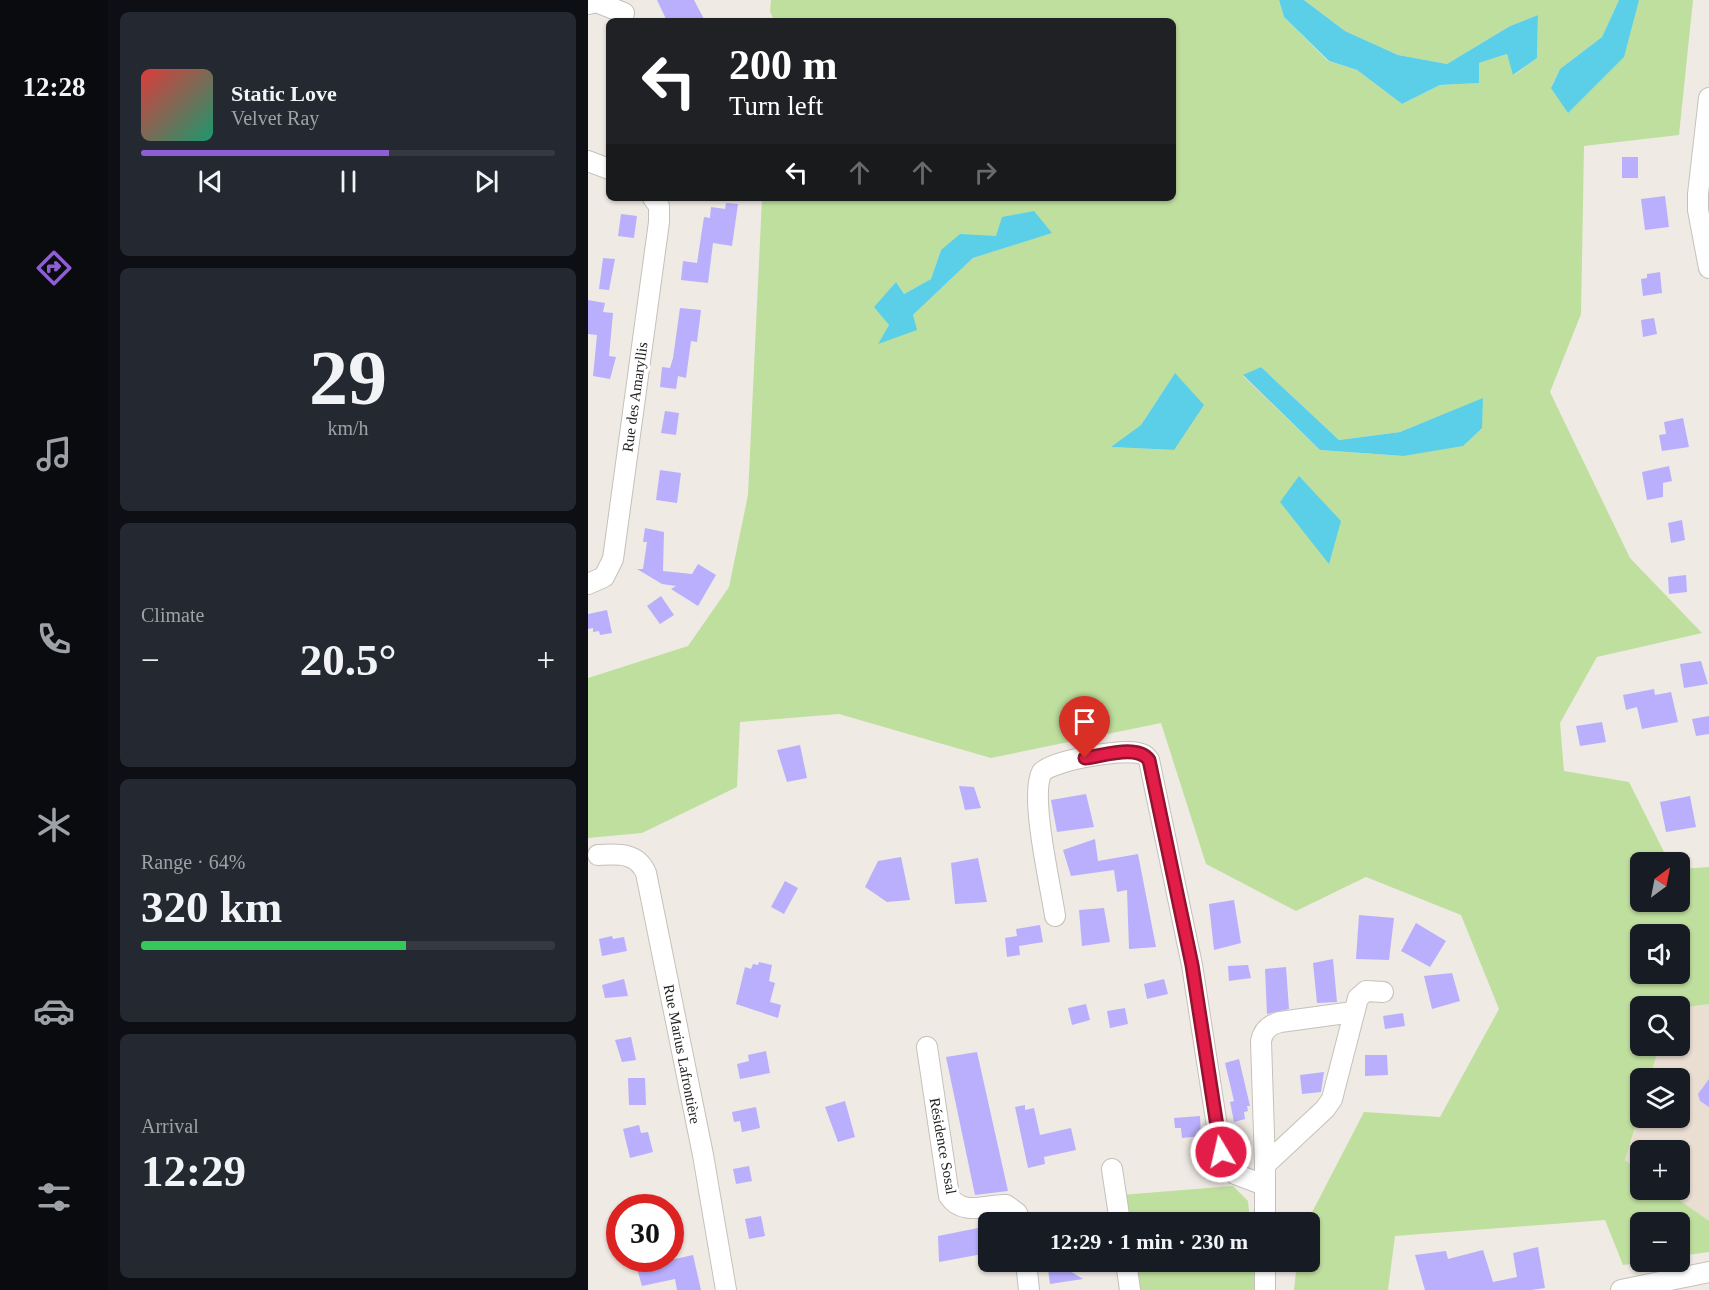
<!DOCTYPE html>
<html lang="en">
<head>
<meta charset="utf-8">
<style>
	:root { --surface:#171b24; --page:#242831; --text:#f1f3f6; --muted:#9ea1a6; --line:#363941; --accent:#8f5dd6 }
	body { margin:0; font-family:"Times New Roman",serif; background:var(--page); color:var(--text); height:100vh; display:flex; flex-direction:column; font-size:22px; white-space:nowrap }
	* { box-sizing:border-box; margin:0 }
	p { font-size:20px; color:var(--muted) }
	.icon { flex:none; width:33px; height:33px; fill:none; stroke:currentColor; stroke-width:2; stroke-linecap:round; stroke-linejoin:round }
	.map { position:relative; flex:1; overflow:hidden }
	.side { display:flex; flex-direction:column; gap:12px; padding:12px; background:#0d0f14; width:480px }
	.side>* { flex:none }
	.banner { position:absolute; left:18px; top:18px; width:570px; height:183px; border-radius:9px; box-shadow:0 2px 4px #0004; background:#202124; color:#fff; overflow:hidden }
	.needle { width:39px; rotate:32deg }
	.fabs { position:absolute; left:1042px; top:852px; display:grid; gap:12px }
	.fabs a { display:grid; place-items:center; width:60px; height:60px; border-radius:9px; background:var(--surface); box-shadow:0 2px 4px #0004; font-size:30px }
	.speed { position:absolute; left:18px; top:1194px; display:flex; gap:12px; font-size:30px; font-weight:700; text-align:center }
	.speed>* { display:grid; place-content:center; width:78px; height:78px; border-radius:50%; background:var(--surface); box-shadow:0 2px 4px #0004; line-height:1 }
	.speed .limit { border:9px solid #d22; background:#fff; color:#111 }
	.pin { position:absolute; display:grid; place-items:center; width:51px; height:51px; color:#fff; margin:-62px -26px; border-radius:50% 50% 50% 0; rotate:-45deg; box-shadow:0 0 6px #0007 }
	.pin .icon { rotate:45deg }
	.me { position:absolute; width:66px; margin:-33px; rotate:351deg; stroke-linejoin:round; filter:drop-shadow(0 0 4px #0008) }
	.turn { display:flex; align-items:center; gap:21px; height:126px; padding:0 24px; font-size:27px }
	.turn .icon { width:78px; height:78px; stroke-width:2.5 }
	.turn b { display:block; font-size:42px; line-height:51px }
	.lanes { display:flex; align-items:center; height:57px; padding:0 24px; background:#0003; justify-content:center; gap:30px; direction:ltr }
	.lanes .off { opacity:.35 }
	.big { font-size:45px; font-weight:600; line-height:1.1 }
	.side .widget { flex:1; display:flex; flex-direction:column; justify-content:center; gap:9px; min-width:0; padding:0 21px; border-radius:9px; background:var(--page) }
	.side .dial { align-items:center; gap:0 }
	.dial b { font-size:78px; line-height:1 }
	.song { display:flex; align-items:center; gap:18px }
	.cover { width:72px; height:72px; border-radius:9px; background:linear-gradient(135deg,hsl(0 70% 55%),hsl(160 70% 35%)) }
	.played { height:6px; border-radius:3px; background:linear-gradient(90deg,var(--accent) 60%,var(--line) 60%) }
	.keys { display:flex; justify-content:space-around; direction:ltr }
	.heat { display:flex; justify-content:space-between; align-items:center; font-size:33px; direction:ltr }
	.charge { height:9px; border-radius:4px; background:linear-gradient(90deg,#34c759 64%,var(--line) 0) }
	.trip { position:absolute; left:390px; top:1212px; width:342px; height:60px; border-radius:9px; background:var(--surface); box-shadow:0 2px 4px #0004; font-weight:600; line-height:60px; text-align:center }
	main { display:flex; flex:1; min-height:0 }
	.dock { display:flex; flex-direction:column; width:108px; justify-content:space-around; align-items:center; background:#090b0e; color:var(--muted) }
	.dock .icon { width:42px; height:42px }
	.dock .on { color:var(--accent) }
	.dock b { font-size:27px; color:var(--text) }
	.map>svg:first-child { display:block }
</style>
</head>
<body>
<main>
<nav class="dock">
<b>12:28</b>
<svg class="icon on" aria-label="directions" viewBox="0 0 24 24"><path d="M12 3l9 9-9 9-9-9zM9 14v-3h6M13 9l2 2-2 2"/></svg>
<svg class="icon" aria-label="music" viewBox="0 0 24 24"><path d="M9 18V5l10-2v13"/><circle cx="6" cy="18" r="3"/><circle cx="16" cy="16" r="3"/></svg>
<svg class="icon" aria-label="phone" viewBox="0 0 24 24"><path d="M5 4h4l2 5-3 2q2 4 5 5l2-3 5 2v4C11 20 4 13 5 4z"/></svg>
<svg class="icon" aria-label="climate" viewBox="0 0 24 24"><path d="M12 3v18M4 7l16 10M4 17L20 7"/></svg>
<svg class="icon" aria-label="car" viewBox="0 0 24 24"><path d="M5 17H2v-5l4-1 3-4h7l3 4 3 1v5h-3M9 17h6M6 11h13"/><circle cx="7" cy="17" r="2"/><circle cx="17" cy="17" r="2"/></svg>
<svg class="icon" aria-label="filters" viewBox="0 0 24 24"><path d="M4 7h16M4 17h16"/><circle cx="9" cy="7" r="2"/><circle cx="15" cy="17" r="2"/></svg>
</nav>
<section class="side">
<div class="widget">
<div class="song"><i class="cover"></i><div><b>Static Love</b><p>Velvet Ray</p></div></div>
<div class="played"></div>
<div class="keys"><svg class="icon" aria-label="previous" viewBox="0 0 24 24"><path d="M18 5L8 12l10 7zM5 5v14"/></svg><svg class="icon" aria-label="pause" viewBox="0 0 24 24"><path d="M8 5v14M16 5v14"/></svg><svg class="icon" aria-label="next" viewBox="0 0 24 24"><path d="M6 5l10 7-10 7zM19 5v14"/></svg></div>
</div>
<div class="widget dial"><b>29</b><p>km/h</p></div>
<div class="widget"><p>Climate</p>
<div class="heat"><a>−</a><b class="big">20.5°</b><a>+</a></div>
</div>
<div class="widget"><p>Range · 64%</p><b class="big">320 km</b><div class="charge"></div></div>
<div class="widget"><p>Arrival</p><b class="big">12:29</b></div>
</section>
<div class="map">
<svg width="1121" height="1290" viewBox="0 0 1121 1290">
	<rect width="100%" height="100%" fill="#f0eae4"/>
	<polygon fill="#eaded2" points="1121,1004 1121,1221 1077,1190 1092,1190 1092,1150 1053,1150 1053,1172 1037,1160 1053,1107 1053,1118 1092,1118 1092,1078 1062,1078 1071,1046 1092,1046 1092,1008"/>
	<g fill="#bfdf9f" fill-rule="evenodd">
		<path d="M183 0H691L696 17 740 61 769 70 814 104 852 85 890 83 891 63 919 54 926 75 949 58 950 15 922 26 859 64 810 55 757 31 716 0H1031L1014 37 972 69 963 87 1051 0H1105L1091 135 996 146 993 314 962 392 1042 558 1114 633 1009 657 972 723 976 771 1041 782 1081 862H1053V902H1092V869L1121 867V1004L1092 1008 1053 1006V1046H1071L1062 1078H1053V1107L1037 1160 1053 1172V1190H1077L1121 1221V1252L1092 1256V1222H1053V1262H1059L1035 1265 1017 1220 807 1236 800 1290H706L709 1262H722V1222H719L776 1112 852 1117 911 1009 873 915 778 877 708 911 618 864 573 723 403 758 251 714 152 722 149 787 54 833 0 838V678L100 646 141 587 160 495 174 198H585V21H186L182 11ZM463 233 385 258 325 315 291 343 301 325 287 307 308 282 316 294 343 279 353 250 408 236ZM673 367 751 440 812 432 895 399 815 456 732 450 655 376ZM587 373 586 450 524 447 553 425ZM1053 934H1092V974H1053Z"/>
		<polygon points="645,1186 660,1201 662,1222 537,1222 533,1195"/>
		<polygon points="542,1262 665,1262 668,1290 545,1290"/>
	</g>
	<g fill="#5bcfe8">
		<polygon points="691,0 716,0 757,31 810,55 859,64 922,26 950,15 949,58 925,75 919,54 891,63 891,83 852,85 814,104 769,70 741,61 696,17"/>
		<polygon points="1031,0 1051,0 1036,57 980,113 963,88 972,69 1014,37"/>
		<polygon points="446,211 464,233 385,258 325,315 329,330 290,344 301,325 286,307 308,282 316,294 343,279 353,250 372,234 408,236 414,217"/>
		<polygon points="673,367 751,440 812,432 895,398 894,428 875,446 815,456 732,450 655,375"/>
		<polygon points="587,373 616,405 586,450 523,447 553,425"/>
		<polygon points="711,476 753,521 741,564 692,502"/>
	</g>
	<g fill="#baaffd">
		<polygon points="69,0 106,0 117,21 79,21"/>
		<rect x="1034" y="157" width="16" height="21"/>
		<polygon points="1077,196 1081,227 1057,230 1053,199"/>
		<polygon points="138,203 150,204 144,246 125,243 120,283 93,280 95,261 109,263 116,217 122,218 123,207 137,209"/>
		<polygon points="33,214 49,216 46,238 30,236"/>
		<polygon points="15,258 27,259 21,290 11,289"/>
		<polygon points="1072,272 1074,293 1055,296 1053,279 1059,278 1059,274"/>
		<polygon points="0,300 17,303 15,312 25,313 21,356 28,357 22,379 5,376 9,335 0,334"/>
		<polygon points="92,308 113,310 109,342 103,341 98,378 90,376 88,389 72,387 74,367 82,368 85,358"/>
		<polygon points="1066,318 1069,334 1055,337 1053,320"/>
		<polygon points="77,411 91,413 88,435 73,433"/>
		<polygon points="1095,418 1101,447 1074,451 1071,435 1078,434 1076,422"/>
		<polygon points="1081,466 1084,481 1075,483 1075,497 1059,500 1054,472"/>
		<polygon points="72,470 93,473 89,503 68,500"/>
		<polygon points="1094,520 1097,540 1083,543 1080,523"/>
		<polygon points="57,528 76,532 75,571 104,574 110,564 128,575 110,606 83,589 88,586 74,584 49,569 55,569 59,542 55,542"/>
		<polygon points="1098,575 1099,592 1081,594 1080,577"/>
		<polygon points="73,596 86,615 72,624 59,606"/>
		<polygon points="19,610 24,633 12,635 11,631 5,632 5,628 0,629 0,614"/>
		<polygon points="1113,661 1120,684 1096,688 1092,664"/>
		<polygon points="1066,689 1067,695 1083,692 1090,722 1054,729 1049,707 1038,710 1035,695"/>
		<polygon points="1121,716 1121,734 1108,736 1104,719"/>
		<polygon points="1014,722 1018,742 992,746 988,726"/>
		<polygon points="212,745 219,778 199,782 189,750"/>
		<polygon points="371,786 386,787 393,808 377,810"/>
		<polygon points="498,794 506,827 469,832 463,800"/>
		<polygon points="1102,796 1108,827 1078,832 1072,802"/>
		<polygon points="507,839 510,861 550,854 568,947 541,949 539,890 529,892 526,870 483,876 475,850"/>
		<polygon points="313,857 322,900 299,902 277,887 290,861"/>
		<polygon points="390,858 399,902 367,904 363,863"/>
		<polygon points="197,881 210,888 196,914 183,907"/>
		<polygon points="646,900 653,943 626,950 621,904"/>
		<polygon points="516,908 522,942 494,946 491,910"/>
		<polygon points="771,915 806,918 801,960 768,959"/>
		<polygon points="828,923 858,941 842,967 813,951"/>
		<polygon points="452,925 455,942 431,946 432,955 419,957 417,938 429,936 428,929"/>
		<polygon points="24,936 25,939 36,937 39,951 14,956 11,939"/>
		<polygon points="745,959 749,1002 729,1003 725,963"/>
		<polygon points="171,962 184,965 181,981 187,983 182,1002 193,1005 190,1018 148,1004 157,967 163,969 165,964 170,965"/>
		<polygon points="660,965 663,978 641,981 640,966"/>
		<polygon points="698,967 701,1009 679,1014 677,969"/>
		<polygon points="864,973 872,1001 844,1009 836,976"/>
		<polygon points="36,979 40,996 17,998 14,985"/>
		<polygon points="576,979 580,994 559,999 556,984"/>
		<polygon points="498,1004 502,1020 484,1025 480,1008"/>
		<polygon points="537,1008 540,1024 522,1028 519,1011"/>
		<polygon points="815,1013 817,1026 797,1029 795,1016"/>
		<polygon points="43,1037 48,1060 34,1062 27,1040"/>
		<polygon points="178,1051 182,1073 152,1079 149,1064 161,1061 160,1055"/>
		<polygon points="389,1052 420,1191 387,1195 358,1057"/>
		<polygon points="777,1055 799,1055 800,1075 777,1076"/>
		<polygon points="651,1059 662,1106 659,1106 660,1111 656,1112 657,1119 646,1122 642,1102 646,1101 637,1063"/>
		<polygon points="736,1072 733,1092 714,1094 712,1075"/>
		<polygon points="40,1078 57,1078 58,1105 41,1105"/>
		<polygon points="1121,1079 1121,1107 1112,1101 1110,1094"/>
		<polygon points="257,1101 267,1137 250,1142 237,1107"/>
		<polygon points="437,1105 437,1110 446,1108 452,1135 483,1128 488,1150 456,1157 457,1164 440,1168 427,1107"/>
		<polygon points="168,1107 172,1128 154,1132 152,1121 146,1122 144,1112"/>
		<polygon points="612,1116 613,1136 594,1138 593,1128 587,1128 586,1118"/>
		<polygon points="51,1125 53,1133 60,1132 65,1152 42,1158 35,1129"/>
		<polygon points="161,1166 164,1181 148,1184 145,1169"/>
		<polygon points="173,1216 177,1236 161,1239 157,1219"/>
		<polygon points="400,1226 400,1253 351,1262 350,1236"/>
		<polygon points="950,1247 957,1288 943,1290 837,1290 827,1255 858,1251 860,1259 895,1250 905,1282 929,1277 925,1253"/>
		<polygon points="105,1255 113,1290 89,1290 87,1279 54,1286 46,1258 73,1258 73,1262"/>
		<polygon points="459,1262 480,1262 482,1271 495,1279 462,1284"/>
	</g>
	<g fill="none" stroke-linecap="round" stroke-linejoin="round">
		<g stroke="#c6c0ba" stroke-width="22">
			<g id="minor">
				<polyline points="0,4 8,2 36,13"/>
				<polyline points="1121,98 1110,194 1110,210 1121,268"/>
				<polyline points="0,161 21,169"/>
				<polyline points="0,584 16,577 25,559 71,222 71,206 65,198"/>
				<path d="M10 855C30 854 49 852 58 873L115 1155 138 1290"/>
				<path d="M467 916C463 887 441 795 454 772 466 760 534 749 550 753 556 754 558 756 561 760L604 965 633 1152 647 1174 676 1185"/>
				<path d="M339 1047 361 1196C375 1217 398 1204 418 1205L429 1213 432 1222"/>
				<path d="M677 1165 673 1041C675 1030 681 1025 692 1022L765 1012"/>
				<polyline points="524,1169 532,1222"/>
				<polyline points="677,1222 677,1165 737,1109 744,1099 770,998 778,991 795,992"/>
				<polyline points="438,1262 441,1290"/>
				<polyline points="538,1262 542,1290"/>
				<polyline points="677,1262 677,1290"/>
				<polyline points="1033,1290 1121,1272"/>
			</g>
		</g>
		<use href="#minor" stroke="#fff" stroke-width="20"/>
	</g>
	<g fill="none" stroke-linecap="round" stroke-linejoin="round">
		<g stroke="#92132f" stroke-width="15">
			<path id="route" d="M497 758C515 756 549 744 561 760L604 965 633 1152"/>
		</g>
		<use href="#route" stroke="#e11d48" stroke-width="10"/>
	</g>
	<g text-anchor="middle" stroke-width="6" stroke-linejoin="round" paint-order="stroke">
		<g font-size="15" fill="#23211f" stroke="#fff">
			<text transform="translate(47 397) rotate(-82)" y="5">Rue des Amaryllis</text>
			<text transform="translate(94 1054) rotate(79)" y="5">Rue Marius Lafrontière</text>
			<text transform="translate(355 1146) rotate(80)" y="5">Résidence Sosal</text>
		</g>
	</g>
</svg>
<div class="fabs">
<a><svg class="needle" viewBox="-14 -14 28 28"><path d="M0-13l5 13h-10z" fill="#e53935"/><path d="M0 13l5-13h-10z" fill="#9ea1a6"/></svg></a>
<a><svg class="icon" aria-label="sound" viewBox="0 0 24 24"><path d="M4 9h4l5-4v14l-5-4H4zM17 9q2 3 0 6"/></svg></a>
<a><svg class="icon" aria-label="search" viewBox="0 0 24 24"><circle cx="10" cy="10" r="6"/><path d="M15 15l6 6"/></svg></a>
<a><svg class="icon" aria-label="layers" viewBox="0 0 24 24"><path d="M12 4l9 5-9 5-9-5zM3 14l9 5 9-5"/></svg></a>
<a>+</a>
<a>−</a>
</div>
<div class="speed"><div class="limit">30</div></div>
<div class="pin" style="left:497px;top:758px;background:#d93025"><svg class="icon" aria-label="arrive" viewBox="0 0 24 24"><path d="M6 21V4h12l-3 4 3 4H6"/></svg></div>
<svg class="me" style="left:633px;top:1152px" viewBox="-20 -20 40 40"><circle r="17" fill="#e11d48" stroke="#fff" stroke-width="3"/><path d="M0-11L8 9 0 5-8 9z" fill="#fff"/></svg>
<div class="trip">12:29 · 1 min · 230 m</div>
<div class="banner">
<div class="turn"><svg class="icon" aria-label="left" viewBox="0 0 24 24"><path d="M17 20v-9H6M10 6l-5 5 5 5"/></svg><div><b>200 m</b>Turn left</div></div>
<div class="lanes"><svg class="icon" aria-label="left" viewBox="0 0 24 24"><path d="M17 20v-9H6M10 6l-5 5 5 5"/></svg><svg class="icon off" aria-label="ahead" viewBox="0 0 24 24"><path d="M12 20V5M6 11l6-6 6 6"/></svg><svg class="icon off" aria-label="ahead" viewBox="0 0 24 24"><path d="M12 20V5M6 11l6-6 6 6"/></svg><svg class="icon off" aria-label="right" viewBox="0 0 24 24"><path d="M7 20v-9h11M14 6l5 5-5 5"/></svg></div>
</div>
</div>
</main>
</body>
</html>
